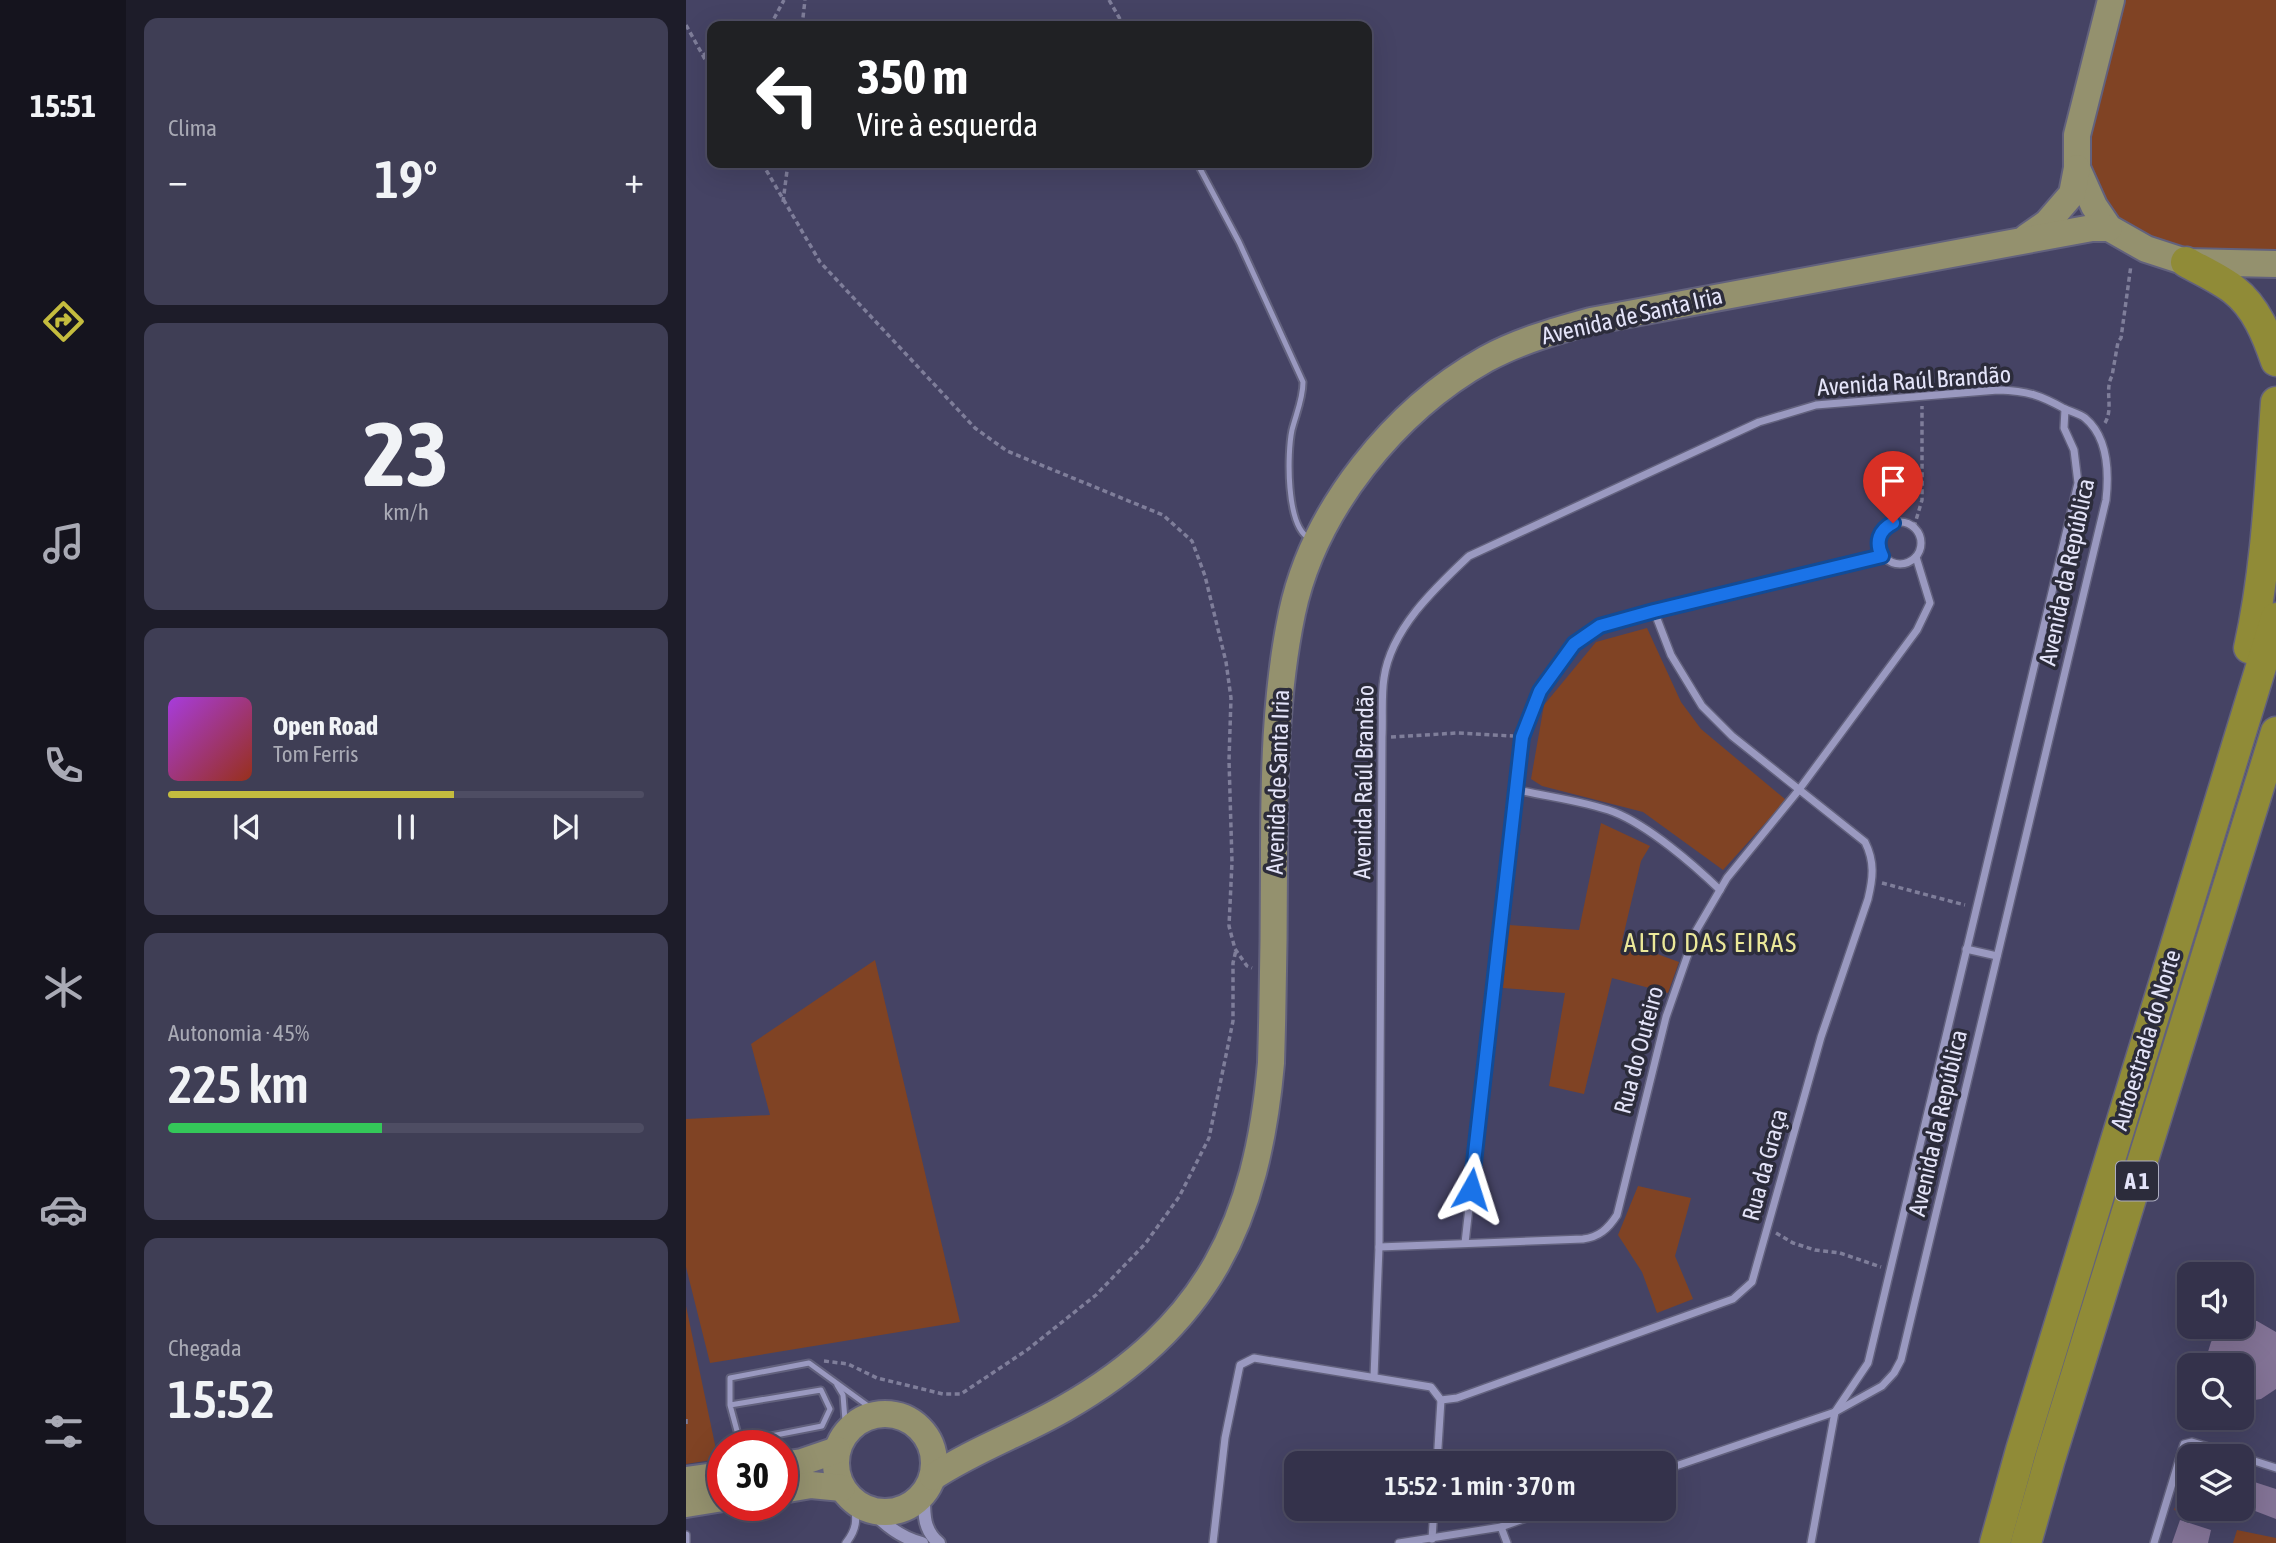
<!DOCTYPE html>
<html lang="pt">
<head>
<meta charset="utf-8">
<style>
	:root { --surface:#34324b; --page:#3f3e55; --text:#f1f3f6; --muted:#a9aab5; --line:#4e4d63; --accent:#c4bc3e }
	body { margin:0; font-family:"Asap Condensed",sans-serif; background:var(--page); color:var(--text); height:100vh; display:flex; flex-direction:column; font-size:26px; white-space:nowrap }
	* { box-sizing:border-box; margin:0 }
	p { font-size:23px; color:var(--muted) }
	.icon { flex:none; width:38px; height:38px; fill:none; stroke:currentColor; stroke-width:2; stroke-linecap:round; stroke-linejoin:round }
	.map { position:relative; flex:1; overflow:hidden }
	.sheet { display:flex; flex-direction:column; gap:18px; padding:18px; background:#1d1c29; width:560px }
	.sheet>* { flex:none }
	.top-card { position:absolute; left:21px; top:21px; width:665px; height:147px; border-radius:14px; box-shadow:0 7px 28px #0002,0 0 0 2px var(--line); background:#202124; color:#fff; overflow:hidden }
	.fabs { position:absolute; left:1491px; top:1262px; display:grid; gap:14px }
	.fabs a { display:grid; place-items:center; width:77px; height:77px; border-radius:14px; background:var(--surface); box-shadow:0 7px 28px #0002,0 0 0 2px var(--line); font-size:35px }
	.speed { position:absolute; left:21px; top:1430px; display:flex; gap:14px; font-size:35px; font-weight:700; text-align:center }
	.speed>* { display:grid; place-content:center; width:91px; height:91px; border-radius:50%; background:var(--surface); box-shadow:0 7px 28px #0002,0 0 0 2px var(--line); line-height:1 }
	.speed .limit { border:10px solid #d22; background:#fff; color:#111 }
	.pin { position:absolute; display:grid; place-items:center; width:60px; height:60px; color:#fff; margin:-72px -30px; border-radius:50% 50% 50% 0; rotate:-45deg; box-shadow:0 0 7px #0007 }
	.pin .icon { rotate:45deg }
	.me { position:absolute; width:77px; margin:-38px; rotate:6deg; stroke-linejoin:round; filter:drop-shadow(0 0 5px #0008) }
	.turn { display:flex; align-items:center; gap:24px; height:147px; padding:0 35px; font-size:32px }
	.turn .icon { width:91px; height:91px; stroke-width:2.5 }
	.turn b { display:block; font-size:49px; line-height:60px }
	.big { font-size:52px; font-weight:600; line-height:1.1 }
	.sheet .card { flex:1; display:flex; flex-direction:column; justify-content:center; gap:10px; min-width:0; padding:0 24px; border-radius:14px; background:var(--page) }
	.sheet .dial { align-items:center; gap:0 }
	.dial b { font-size:91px; line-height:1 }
	.song { display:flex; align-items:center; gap:21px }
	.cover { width:84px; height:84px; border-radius:10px; background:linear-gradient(135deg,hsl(280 70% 55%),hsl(10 70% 35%)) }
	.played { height:7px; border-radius:4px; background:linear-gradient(90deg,var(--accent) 60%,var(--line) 60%) }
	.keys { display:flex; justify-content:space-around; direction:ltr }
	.heat { display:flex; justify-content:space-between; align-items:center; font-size:38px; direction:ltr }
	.charge { height:10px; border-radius:5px; background:linear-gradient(90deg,#34c759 45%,var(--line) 0) }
	.trip { position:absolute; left:598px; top:1451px; width:392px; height:70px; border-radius:14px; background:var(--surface); box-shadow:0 7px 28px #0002,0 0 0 2px var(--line); font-weight:600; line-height:70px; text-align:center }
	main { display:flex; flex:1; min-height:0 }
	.tabs { display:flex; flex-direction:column; width:126px; justify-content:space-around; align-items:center; background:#15141e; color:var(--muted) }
	.tabs .icon { width:49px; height:49px }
	.tabs .selected { color:var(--accent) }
	.tabs b { font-size:32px; color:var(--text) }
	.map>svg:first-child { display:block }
</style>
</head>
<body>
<main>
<nav class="tabs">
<b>15:51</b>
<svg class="icon selected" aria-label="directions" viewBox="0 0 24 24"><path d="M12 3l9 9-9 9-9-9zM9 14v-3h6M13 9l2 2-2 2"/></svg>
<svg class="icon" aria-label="music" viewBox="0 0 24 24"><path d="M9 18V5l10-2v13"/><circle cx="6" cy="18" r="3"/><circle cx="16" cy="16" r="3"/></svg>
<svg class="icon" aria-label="phone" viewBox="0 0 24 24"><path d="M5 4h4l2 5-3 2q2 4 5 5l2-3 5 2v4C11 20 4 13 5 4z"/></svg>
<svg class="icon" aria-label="climate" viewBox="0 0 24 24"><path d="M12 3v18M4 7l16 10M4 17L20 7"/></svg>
<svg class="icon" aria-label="car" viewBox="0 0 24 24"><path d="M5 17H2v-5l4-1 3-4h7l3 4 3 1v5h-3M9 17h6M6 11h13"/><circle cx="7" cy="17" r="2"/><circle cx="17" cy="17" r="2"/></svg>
<svg class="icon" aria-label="filters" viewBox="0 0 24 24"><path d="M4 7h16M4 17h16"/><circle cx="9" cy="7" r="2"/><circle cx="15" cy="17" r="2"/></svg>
</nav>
<section class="sheet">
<div class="card"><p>Clima</p>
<div class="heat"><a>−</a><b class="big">19°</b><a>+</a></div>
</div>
<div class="card dial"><b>23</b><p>km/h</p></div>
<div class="card">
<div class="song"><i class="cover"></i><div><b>Open Road</b><p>Tom Ferris</p></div></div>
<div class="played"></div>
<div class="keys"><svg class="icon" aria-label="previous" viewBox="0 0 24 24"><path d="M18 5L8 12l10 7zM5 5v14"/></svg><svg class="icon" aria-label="pause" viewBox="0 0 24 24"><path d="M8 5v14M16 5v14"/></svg><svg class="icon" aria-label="next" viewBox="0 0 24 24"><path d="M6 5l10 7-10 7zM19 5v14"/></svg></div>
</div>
<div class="card"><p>Autonomia · 45%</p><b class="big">225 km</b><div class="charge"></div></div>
<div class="card"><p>Chegada</p><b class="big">15:52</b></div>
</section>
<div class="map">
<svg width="1590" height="1543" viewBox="0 0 1590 1543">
	<rect width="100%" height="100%" fill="#454364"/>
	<g fill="#804324">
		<polygon points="1433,0 1590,0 1590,256 1538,254 1464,243 1433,221 1413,192 1401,161 1402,122"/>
		<polygon points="961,628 995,702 1015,729 1100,800 1037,870 957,812 856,786 845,779 858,705 910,642"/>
		<polygon points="915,823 964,846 955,861 936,941 993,962 982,993 926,978 898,1094 863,1086 879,993 817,988 823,925 893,930"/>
		<polygon points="189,960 274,1322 24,1363 0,1267 0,1119 84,1115 65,1044"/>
		<polygon points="952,1186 1005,1198 989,1256 1007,1299 971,1313 956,1272 932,1235"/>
		<polygon points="0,1306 32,1459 0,1464"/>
		<polygon points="1503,1463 1503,1508 1527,1509 1523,1520 1488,1510"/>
		<polygon points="1551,1530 1590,1538 1590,1543 1547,1543"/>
	</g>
	<g fill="#837396">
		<polygon points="1556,1319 1571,1321 1590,1332 1590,1389 1575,1399 1556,1402 1556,1365 1521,1365 1521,1355 1525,1342 1533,1331 1539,1326 1556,1326"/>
		<polygon points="1556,1478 1590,1489 1590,1519 1556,1506"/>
		<polygon points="1494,1520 1525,1530 1522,1543 1486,1543"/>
	</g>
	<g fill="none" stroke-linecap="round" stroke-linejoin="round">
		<g stroke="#62617d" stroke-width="9">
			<g id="service">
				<path d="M511 163 553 242 617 382C617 399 610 414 606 430 601 453 600 526 623 538"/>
				<polyline points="151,1385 157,1395 160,1433"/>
				<polyline points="44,1405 135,1390 144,1409 136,1426 54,1442 44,1405 44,1378 123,1363 193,1414"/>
			</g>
		</g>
		<g stroke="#62617d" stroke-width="10">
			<g id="minor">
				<circle cx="1214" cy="543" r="21"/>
				<path d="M832 790C863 797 898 801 928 812 963 826 1007 864 1034 890"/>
				<polyline points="1280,949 1311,956"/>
				<polyline points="779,1243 836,737 854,691 888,644 914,626 968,611 1196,556"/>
				<path d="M693 1247 897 1239C913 1237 922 1229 931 1215L980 1017 1010 931 1041 878 1112 791 1231 630 1244 603 1230 557"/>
				<path d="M688 1377 693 1247 696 737C697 718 695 697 698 678 705 629 749 588 783 556L1073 422 1130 405 1312 390C1342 391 1354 395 1379 409 1386 412 1394 414 1399 418 1423 438 1423 473 1420 500L1215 1360 1208 1373 1196 1386 1149 1412 978 1470"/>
				<polyline points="1556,1457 1590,1468"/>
				<polyline points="751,1463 755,1400"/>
				<polyline points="815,1527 821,1543"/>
				<polyline points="746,1539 748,1508"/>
				<polyline points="0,1542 0,1535"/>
				<path d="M160 1543C171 1529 171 1520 168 1502"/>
				<path d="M527 1543 539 1438 554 1365 568 1358 745 1387 755 1400 771 1398 1047 1299 1066 1282 1135 1037 1182 899C1187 878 1189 862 1179 842L1046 736 1016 706 985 655 968 611"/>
				<polyline points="713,1543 815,1527 868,1508"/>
				<polyline points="1125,1543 1149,1412 1182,1363 1392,483 1388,450 1378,428 1379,409"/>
				<polyline points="1468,1543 1498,1444 1506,1442 1552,1456"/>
			</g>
		</g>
		<g stroke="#62617d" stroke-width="16">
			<g id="tertiary">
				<path d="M238 1494C238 1513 237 1530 253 1543"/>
				<path d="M186 1511C200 1526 215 1538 236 1543"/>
			</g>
		</g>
		<g stroke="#62617d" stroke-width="30">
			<g id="primary">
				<polyline points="1425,0 1391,135 1391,168 1408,206 1423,228 1460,249 1500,262 1590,264"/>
				<polyline points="1341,237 1361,223 1386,194 1391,168"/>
				<circle cx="199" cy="1463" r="49"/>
				<polyline points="96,1465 116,1462 151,1450"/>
				<path d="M247 1477C289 1449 336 1433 379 1408 522 1326 571 1222 585 1063 587 996 588 928 588 861 588 778 589 695 606 613 628 509 709 410 800 359 833 341 869 331 905 321L1368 235 1406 228H1423"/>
				<polyline points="0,1480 37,1475"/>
				<polyline points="96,1490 125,1485 156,1488"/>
				<polyline points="0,1504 37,1498"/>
			</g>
		</g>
		<g stroke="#62617d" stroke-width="33">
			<g id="motorway">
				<path d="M1500 262C1516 271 1534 279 1548 290 1570 307 1581 335 1590 361"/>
				<path d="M1563 648C1581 568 1584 484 1590 402"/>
				<polyline points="1309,1543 1335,1450 1590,618"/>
				<polyline points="1340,1543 1364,1459 1590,732"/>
			</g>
		</g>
		<g stroke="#7f7e9a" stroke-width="3.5" stroke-dasharray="5 3.5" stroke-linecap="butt">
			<polyline points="423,0 438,26"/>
			<polyline points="0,25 26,72"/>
			<polyline points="84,26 98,0"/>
			<polyline points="116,26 119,0"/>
			<polyline points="17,55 26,51"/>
			<polyline points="76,163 134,262 289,428 321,451 477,515 506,541 519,576 540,662 545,698 543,760 546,862 543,926 549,949 561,966 566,968"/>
			<polyline points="97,202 102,163"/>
			<path d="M1419 423C1428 408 1418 390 1426 376L1432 342 1435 338 1445 265"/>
			<polyline points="1228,527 1236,500 1236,406"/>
			<polyline points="705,737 771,733 827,736"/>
			<polyline points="1196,883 1279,905"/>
			<polyline points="1090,1233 1107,1243 1129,1250 1154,1253 1195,1267"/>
			<polyline points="138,1361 162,1364 191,1378 257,1394 275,1394 341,1350 410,1295 459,1244 493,1197 523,1138 547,1021 547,963 550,950"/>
			<polyline points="0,1419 0,1425"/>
		</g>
		<use href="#service" stroke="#9a99c0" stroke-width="5"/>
		<use href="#minor" stroke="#9a99c0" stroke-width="7"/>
		<use href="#tertiary" stroke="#9a99c0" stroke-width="12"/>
		<use href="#primary" stroke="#94916e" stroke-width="26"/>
		<use href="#motorway" stroke="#908b37" stroke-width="30"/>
	</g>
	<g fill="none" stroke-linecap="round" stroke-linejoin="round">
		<g stroke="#114b97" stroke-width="18">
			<path id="route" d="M785 1189 836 737 854 691 888 644 914 626 968 611 1196 556C1189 542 1193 530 1207 523"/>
		</g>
		<use href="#route" stroke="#1a73e8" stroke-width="12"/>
	</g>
	<g text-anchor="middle" stroke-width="7" stroke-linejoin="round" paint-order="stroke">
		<rect fill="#2c2c3b" stroke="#adadc0" stroke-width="2" x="1430" y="1161.5" width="42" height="39" rx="5"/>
		<g font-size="23" font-weight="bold" fill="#e4e4f9">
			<text x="1451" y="1189">A 1</text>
		</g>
		<g font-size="24" fill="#e4e4f9" stroke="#2c2c3b">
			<text transform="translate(946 316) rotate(-13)" y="8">Avenida de Santa Iria</text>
			<text transform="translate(1228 381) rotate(-4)" y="8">Avenida Raúl Brandão</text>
			<text transform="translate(1381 572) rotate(-78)" y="8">Avenida da República</text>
			<text transform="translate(592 782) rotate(-88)" y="8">Avenida de Santa Iria</text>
			<text transform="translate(678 782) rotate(-89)" y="8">Avenida Raúl Brandão</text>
			<text transform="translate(1460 1040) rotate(-73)" y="8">Autoestrada do Norte</text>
			<text transform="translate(953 1050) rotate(-75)" y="8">Rua do Outeiro</text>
			<text transform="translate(1252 1123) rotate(-77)" y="8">Avenida da República</text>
			<text transform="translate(1079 1165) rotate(-75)" y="8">Rua da Graça</text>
		</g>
		<g font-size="26" letter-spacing="2" fill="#ebe899" stroke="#2c2c3b">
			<text x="1025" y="952">ALTO DAS EIRAS</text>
		</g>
	</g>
</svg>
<div class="fabs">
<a><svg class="icon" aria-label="sound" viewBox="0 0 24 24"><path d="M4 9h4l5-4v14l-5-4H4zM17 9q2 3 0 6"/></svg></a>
<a><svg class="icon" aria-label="search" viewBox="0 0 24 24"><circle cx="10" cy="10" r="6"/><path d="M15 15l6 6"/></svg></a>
<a><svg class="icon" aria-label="layers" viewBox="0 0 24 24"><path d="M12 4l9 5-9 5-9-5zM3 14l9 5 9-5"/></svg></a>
</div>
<div class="speed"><div class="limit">30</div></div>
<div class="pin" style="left:1207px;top:523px;background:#d93025"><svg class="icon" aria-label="arrive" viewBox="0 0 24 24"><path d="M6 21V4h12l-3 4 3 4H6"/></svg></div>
<svg class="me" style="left:785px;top:1189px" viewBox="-20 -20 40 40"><path d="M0-17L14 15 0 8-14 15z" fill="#1a73e8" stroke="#fff" stroke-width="4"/></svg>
<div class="trip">15:52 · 1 min · 370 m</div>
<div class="top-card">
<div class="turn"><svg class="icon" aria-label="left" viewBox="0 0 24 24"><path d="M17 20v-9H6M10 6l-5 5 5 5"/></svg><div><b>350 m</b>Vire à esquerda</div></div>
</div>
</div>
</main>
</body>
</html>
